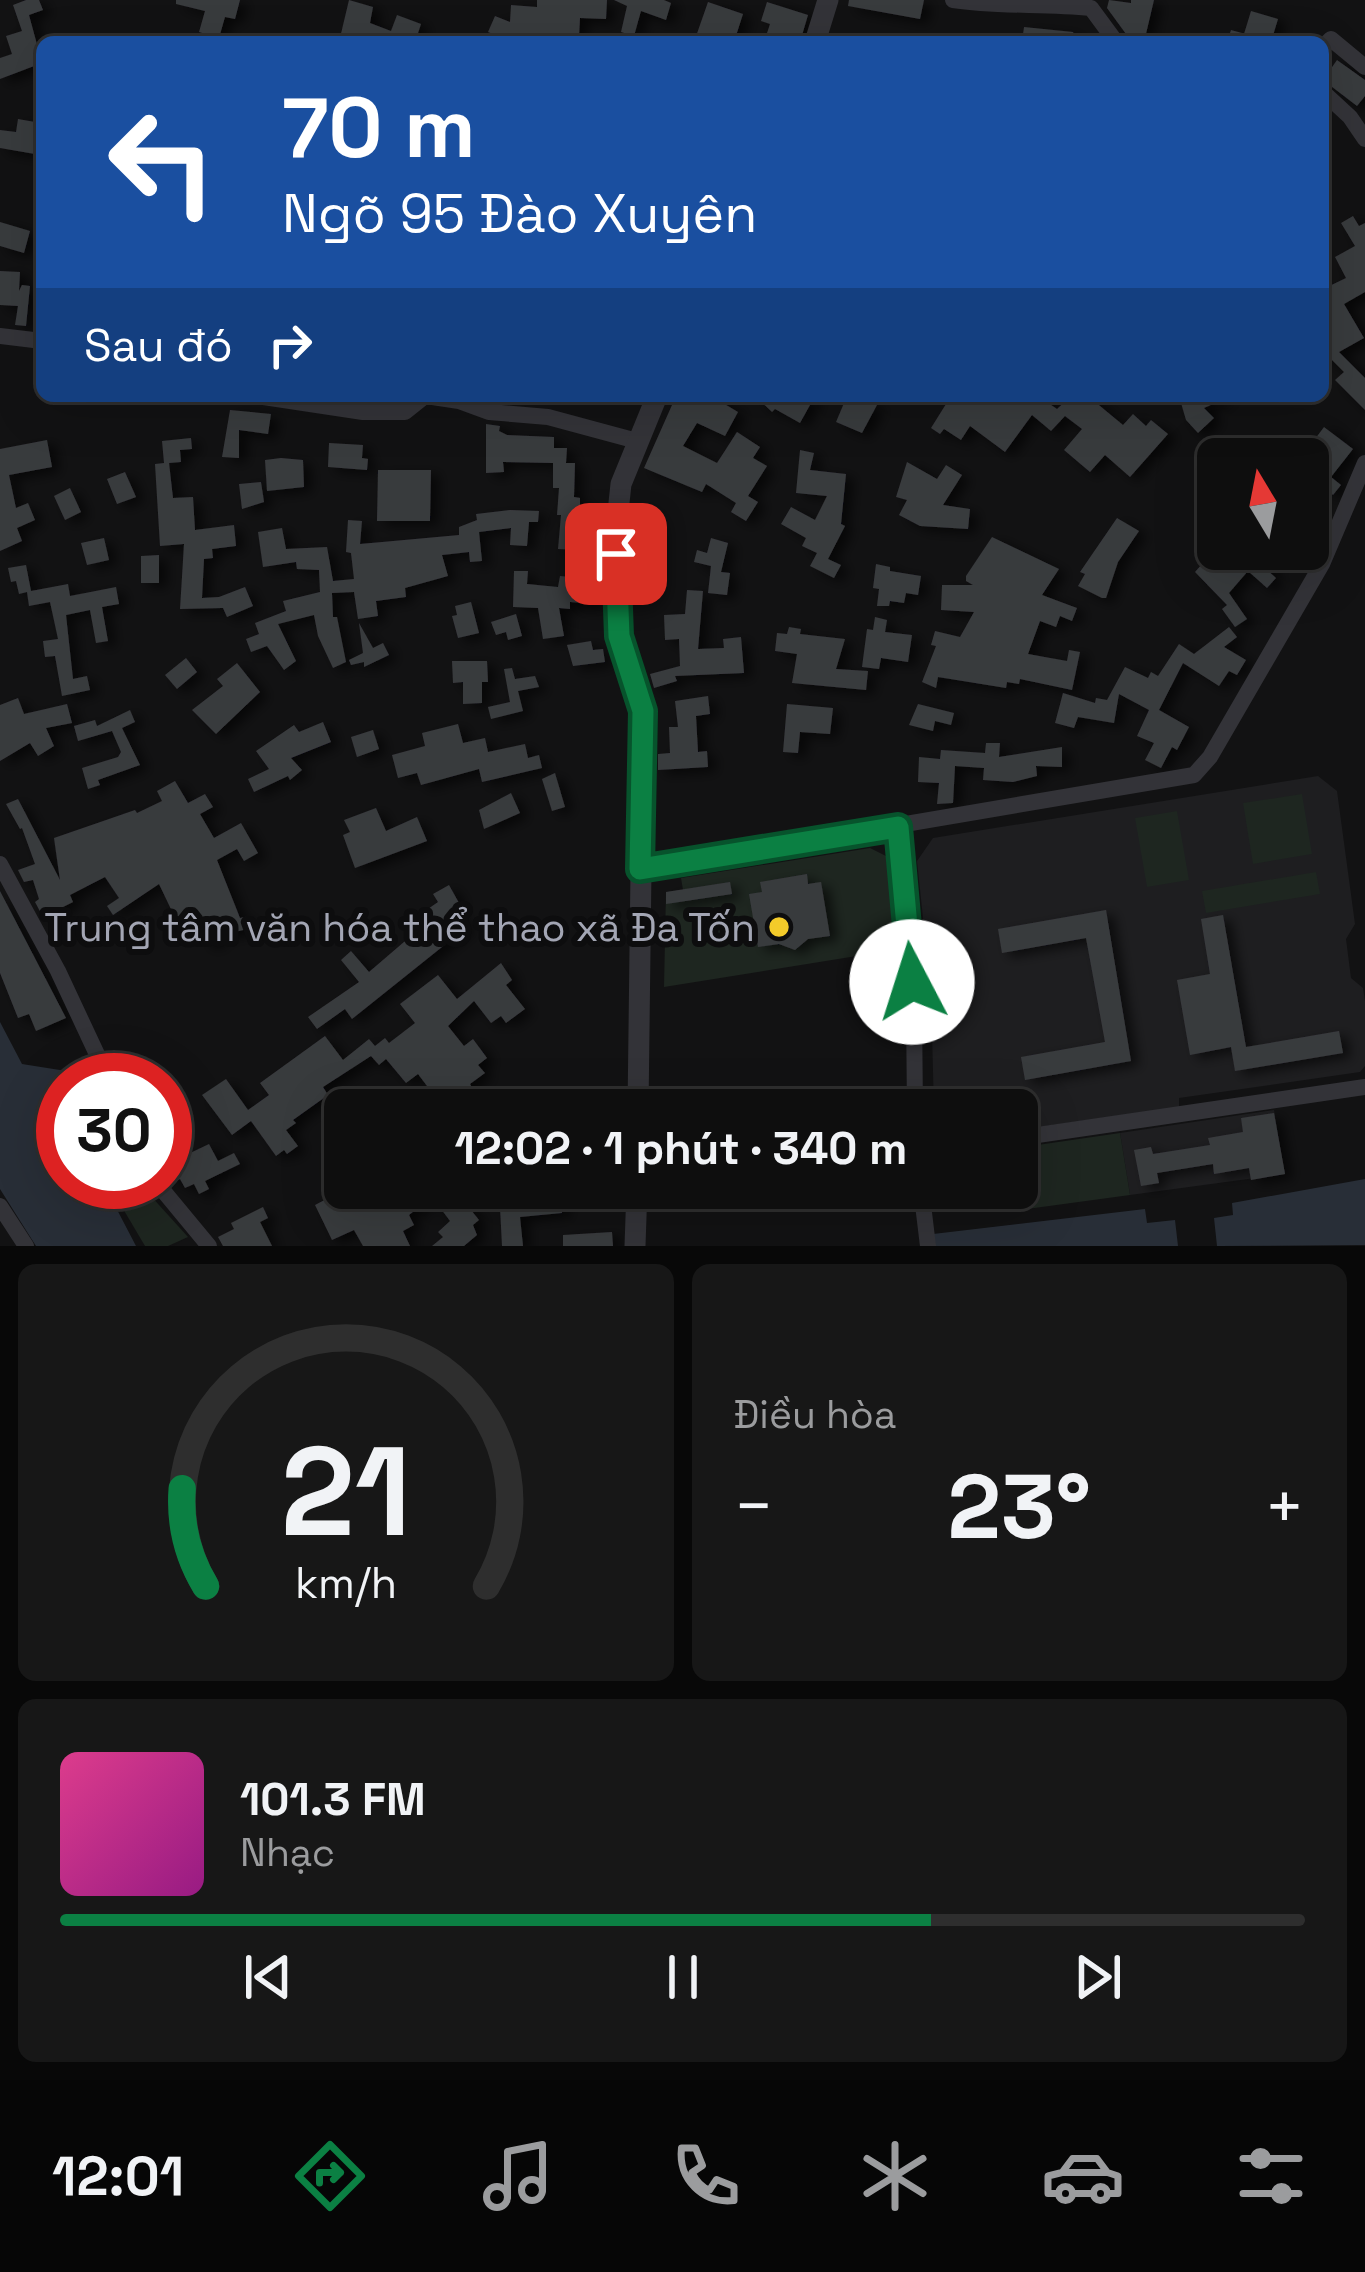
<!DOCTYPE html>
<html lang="vi">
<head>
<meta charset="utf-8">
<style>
	:root { --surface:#0e0e0e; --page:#171717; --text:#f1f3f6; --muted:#9b9c9e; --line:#2e2e2e; --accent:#0b8043 }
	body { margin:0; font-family:"Space Grotesk",sans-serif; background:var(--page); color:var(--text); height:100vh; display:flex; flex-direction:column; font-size:45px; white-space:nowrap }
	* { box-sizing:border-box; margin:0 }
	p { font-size:39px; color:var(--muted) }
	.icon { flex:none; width:66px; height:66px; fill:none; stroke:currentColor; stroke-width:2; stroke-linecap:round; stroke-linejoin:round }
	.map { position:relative; height:1246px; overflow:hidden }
	.drawer { display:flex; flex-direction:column; gap:18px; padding:18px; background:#080808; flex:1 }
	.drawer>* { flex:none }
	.hud { position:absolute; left:36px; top:36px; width:1293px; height:366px; border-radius:18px; box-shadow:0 12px 48px #0002,0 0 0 3px var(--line); background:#1a4fa0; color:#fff; overflow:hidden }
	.needle { width:78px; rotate:350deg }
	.controls { position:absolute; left:1197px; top:438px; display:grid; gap:24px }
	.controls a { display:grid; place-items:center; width:132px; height:132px; border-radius:18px; background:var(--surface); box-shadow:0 12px 48px #0002,0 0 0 3px var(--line); font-size:60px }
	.speed { position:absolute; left:36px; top:1053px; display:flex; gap:24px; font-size:60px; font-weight:700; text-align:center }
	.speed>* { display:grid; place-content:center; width:156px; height:156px; border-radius:50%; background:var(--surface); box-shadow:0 12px 48px #0002,0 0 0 3px var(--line); line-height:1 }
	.speed .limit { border:18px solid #d22; background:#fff; color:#111 }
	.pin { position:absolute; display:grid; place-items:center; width:102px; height:102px; color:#fff; margin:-51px; border-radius:24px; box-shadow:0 6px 18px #0006 }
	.me { position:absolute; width:132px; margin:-66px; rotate:355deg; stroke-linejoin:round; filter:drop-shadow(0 0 9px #0008) }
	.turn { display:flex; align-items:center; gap:42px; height:252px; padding:0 48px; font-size:54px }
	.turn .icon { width:156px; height:156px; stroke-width:2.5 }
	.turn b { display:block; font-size:84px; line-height:102px }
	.then { display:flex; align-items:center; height:114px; padding:0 48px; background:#0003; gap:24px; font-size:45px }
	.big { font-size:90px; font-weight:800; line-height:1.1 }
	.drawer .card { flex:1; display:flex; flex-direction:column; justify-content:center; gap:18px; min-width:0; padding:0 42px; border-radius:18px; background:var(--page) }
	.drawer .dial { align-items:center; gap:0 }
	.dial svg { height:312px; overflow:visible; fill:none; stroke:var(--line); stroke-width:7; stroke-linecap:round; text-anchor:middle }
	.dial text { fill:var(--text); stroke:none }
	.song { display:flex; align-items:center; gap:36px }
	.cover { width:144px; height:144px; border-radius:18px; background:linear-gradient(135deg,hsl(330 70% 55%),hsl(310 70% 35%)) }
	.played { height:12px; border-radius:6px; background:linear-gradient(90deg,var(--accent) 70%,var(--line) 70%) }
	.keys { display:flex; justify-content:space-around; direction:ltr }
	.heat { display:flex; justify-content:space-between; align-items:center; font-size:66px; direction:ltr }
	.drawer .tiles { flex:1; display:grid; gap:18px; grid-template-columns:1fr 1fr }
	.card:last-child { grid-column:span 2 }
	.trip { position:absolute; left:324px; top:1089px; width:714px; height:120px; border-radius:18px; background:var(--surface); box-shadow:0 12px 48px #0002,0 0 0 3px var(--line); font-weight:800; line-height:120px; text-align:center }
	.menu { display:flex; height:192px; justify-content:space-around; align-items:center; background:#060606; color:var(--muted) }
	.menu .icon { width:84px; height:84px }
	.menu .selected { color:var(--accent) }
	.menu b { font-size:54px; color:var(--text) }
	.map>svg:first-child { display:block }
</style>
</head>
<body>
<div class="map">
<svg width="1365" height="1246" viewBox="0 0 1365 1246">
	<defs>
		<filter id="shadow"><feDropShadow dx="8" dy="4.5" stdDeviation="6" flood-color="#0009"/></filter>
	</defs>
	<rect width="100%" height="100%" fill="#121213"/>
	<g fill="#1e1e20">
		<polygon points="1318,776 1337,791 1355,924 1346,939 1351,978 1363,988 1365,1001 1365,1066 1360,1072 1179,1098 1179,1107 1017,1130 1017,1110 934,1110 931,994 917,861 933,838"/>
		<polygon points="1274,1110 1285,1174 1130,1195 1120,1133"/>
	</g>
	<g fill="#1e2620">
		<polygon points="1302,794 1312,854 1253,864 1243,803"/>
		<polygon points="1177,811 1189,880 1147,887 1135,818"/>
		<polygon points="870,848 888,857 894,950 664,987 666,892 683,890 681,878"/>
		<polygon points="1316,872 1320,894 1206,913 1202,891"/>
		<polygon points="1120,1133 1130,1195 1004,1212 992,1208 989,1188 1017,1188 1017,1148"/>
		<polygon points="140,1184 188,1237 168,1246 145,1246 119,1202"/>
	</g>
	<g fill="#282e37">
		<polygon points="0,1022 22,1064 85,1074 91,1080 63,1080 63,1182 141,1182 112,1200 136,1246 36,1246 0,1189"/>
		<polygon points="1365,1179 1365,1245 1217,1246 1214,1218 1233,1215 1232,1203"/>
		<polygon points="1145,1209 1147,1223 1175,1220 1178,1246 935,1246 933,1234"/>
	</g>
	<g fill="#393a3e" filter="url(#shadow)">
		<polygon points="26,0 39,0 43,10 29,15 42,63 0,79 0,58 12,54 6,36 22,31 13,5"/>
		<polygon points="176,0 240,0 235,19 225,17 219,38 199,32 205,11 176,4"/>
		<polygon points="349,0 373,7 370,23 391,31 397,15 421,24 416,39 419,42 339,42"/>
		<polygon points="537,0 607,0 606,19 580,18 579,36 501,33 500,37 488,32 495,16 510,22 511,5 537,7"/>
		<polygon points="614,0 664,0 671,3 666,20 641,11 634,36 621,32 627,6"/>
		<polygon points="849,0 924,0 920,19 848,6"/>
		<polygon points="1109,0 1131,3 1131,0 1154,0 1145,38 1126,34 1107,8"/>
		<polygon points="708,2 743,14 734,42 694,42"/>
		<polygon points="767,2 808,15 800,42 764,42 770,24 761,21"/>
		<polygon points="1251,11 1278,19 1271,42 1227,42 1231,30 1249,35 1244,34"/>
		<polygon points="1024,27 1073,32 1077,42 1022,42"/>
		<polygon points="1337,60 1365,80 1365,96 1357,106 1323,80"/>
		<polygon points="18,119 35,122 38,133 35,154 0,148 0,130 16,132"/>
		<polygon points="1353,216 1359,226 1365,223 1365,292 1344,304 1364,338 1339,352 1365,378 1365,410 1335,380 1344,372 1330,358 1323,362 1323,323 1331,318 1323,289 1346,278 1335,257 1355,246 1341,223"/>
		<polygon points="0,222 30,231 24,253 0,246"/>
		<polygon points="0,271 20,272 19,291 22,285 30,286 26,326 15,325 18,306 0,305"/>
		<polygon points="676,396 711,396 738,412 725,436 697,423 683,446 717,463 737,432 760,447 753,458 767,466 748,496 758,502 746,521 731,512 736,503 706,484 702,492 644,468"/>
		<polygon points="755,396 815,396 800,423 775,409 772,412"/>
		<polygon points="847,396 877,405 862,433 836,422"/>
		<polygon points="951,396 1038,396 1057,409 1071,396 1088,396 1123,425 1133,414 1146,426 1151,420 1168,434 1130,477 1105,455 1090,472 1064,450 1082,429 1065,416 1051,431 1032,415 1005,452 970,426 961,440 944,429 940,434 931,428"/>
		<polygon points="1179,396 1231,396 1204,408 1214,418 1198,433 1186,420"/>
		<polygon points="230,410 271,414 268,434 239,430 239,458 222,457"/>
		<polygon points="486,424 500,426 499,431 507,435 554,437 554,448 567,448 566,463 575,463 574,497 580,498 580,505 590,505 589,517 602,518 602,551 558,549 561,515 557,515 559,488 553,488 553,463 503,462 504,472 486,473"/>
		<polygon points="1324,427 1353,449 1331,477 1341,485 1333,495 1308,475 1308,459 1300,459"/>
		<polygon points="191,438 192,449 180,450 181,462 169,463 173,498 193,497 195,530 234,525 236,546 212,549 213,558 204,559 202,598 219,597 245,587 253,606 227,617 223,608 180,609 184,544 160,546 155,464 164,463 162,441"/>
		<polygon points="47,440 52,467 9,475 16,508 28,503 35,520 17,528 22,541 0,551 0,449"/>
		<polygon points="329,443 363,445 362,458 368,459 367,470 328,467"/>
		<polygon points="800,450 814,453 810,470 846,474 841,524 845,526 828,559 841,565 834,578 810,566 817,553 802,546 806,538 781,524 791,507 815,520 827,496 796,493"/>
		<polygon points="281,458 303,460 304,487 267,491 265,460"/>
		<polygon points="907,462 937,479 946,465 962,475 943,505 970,509 968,529 920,526 899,515 907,500 896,497"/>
		<polygon points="378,470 431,470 430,521 377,521"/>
		<polygon points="125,472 136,497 117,504 107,479"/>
		<polygon points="261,482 264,502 242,509 239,484"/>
		<polygon points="70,488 81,512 65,520 54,496"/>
		<polygon points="510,510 539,511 538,522 529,522 527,546 510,545 511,528 479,532 482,561 470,562 469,552 442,555 448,576 405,588 406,597 376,601 378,616 358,619 354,592 332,593 333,617 337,617 346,662 333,668 318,636 314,615 278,624 296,661 284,670 267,646 251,652 246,639 259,634 255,623 286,611 283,601 320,592 319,570 297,569 296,562 263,567 258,532 282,528 286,549 327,547 333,581 354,579 351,553 346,552 348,520 362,521 360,544 459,535 459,527 477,520 476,514"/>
		<polygon points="1117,518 1139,531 1118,562 1106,598 1102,598 1078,586 1085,574 1080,572"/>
		<polygon points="992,537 1059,569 1042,595 1077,608 1072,621 1060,616 1056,627 1040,621 1028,654 1067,661 1069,650 1080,652 1072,690 1020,679 1019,684 1007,682 1006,688 938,677 936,688 922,682 936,646 931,645 935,631 960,637 974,612 941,610 942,585 973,585 966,581 966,576"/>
		<polygon points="104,538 109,560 87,565 81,543"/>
		<polygon points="711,538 728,543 721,572 730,573 727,595 708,593 711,566 694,562 697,550 707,553"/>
		<polygon points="1215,549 1284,549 1266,569 1276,578 1267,588 1248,571 1229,593 1247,619 1235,627 1222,609 1227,605 1195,572"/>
		<polygon points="159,555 159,583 141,583 141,556"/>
		<polygon points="876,564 890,567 890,571 921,576 918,595 906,593 904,603 890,601 889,606 877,606 879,589 873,588"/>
		<polygon points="26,565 31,591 68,584 70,596 116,587 119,604 102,607 108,641 96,643 90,610 66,615 73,679 87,676 90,690 62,696 55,656 45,657 43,641 58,639 50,602 29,606 27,592 19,594 16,581 11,582 8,568"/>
		<polygon points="514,571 528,571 527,584 558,587 560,576 590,579 589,590 596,591 594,604 570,602 570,609 559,608 564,636 543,639 538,608 513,607"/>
		<polygon points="687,590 703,591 698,649 724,648 723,639 741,637 744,673 675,676 677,681 654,688 650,674 680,666 679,639 665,640 664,615 685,614"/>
		<polygon points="471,602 479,633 458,638 452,616 457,615 455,606"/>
		<polygon points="516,614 522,636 508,640 506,632 496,635 491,622"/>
		<polygon points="875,617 887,620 885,632 912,635 908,662 881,658 879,669 862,667 867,629 873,630"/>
		<polygon points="359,623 373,648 383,643 389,655 364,667 364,662 351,665 349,660 363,653"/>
		<polygon points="789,627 801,629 800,634 845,639 836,669 868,671 866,690 792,683 797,654 775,651 777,633 787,634"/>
		<polygon points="1229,627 1237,637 1224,647 1246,660 1237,675 1229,671 1219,686 1183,663 1159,710 1189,727 1177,750 1172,747 1161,768 1145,760 1154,743 1137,736 1149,710 1119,694 1114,723 1078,717 1074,728 1055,723 1063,693 1095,703 1096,698 1107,700 1125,667 1148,678 1151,672 1158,676 1179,644 1194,654"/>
		<polygon points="591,641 593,650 603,649 605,662 573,666 567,645"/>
		<polygon points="186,658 197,672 177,689 165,675"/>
		<polygon points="452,661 487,661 488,682 482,682 482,703 463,704 463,682 453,683"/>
		<polygon points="237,663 260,692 216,734 192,710 223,686 217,679"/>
		<polygon points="512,668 515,679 535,676 539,687 518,691 523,711 491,719 488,707 510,702 504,669"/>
		<polygon points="708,696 710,714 696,716 698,752 707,751 708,767 658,770 658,754 670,753 669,727 678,727 675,701"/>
		<polygon points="18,698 24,714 67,704 72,723 46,728 54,746 38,756 30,743 0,761 0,705"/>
		<polygon points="787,704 833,708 830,734 800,732 798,753 783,752"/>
		<polygon points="918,704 954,713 951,725 935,721 933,731 909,725"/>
		<polygon points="130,710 135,722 122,728 140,765 98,780 100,785 88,789 82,768 118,757 121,752 112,731 78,741 74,726 95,720 97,726"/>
		<polygon points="323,722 331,742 291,758 302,770 290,780 288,776 254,792 248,779 269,769 256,751 294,725 299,732"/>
		<polygon points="458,724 463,743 485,738 488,752 525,744 528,758 539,755 542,768 482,782 479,769 421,785 417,773 398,778 392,755 425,746 422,733"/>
		<polygon points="373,730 379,749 357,757 351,737"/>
		<polygon points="986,743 1000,743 999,757 1062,747 1062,767 1036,766 1037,776 1013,782 983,780 984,768 955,766 953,803 937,804 939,783 918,782 919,757 940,759 941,750 985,753"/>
		<polygon points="555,773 565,807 552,811 542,779"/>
		<polygon points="175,781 188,803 205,794 213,807 200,814 214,838 241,823 258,853 244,861 237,849 217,860 240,918 249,916 252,928 217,936 218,943 204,944 202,918 179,926 159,884 113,915 107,906 119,898 105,877 70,895 73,902 43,917 35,902 39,899 33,880 24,882 18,870 35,864 22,828 20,829 6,804 18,799 60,880 54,838 135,810 137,813 162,801 157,791"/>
		<polygon points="511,793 520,813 484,829 479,810"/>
		<polygon points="376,808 386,831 417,817 427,841 355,868 343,835 350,832 344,820"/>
		<polygon points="807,874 808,884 821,882 830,936 808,939 795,950 779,944 758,947 749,894 762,892 760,882"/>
		<polygon points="730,882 732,894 666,904 666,892"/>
		<polygon points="449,885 459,903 452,907 467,927 352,1019 345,1009 317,1029 308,1017 359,982 341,960 351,951 369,972 419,929 412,920 438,902 433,894"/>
		<polygon points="0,891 66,1018 36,1031 29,1014 18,1018 0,973"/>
		<polygon points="1106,910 1131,1061 1025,1080 1021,1057 1105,1042 1086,938 1002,953 998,929"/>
		<polygon points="1223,915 1246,1047 1339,1031 1343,1053 1235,1071 1231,1047 1190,1055 1177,980 1210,974 1201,919"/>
		<polygon points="501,963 512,980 506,985 525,1009 506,1023 501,1016 491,1023 474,1001 448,1026 464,1046 473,1039 487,1058 478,1065 485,1073 470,1084 484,1110 462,1110 454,1096 442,1106 418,1074 406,1083 386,1059 379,1065 371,1056 323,1087 328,1095 293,1120 296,1123 286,1130 298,1146 287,1154 284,1150 276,1156 251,1121 232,1135 202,1095 226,1079 248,1110 269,1095 260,1083 325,1036 343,1060 369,1039 375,1046 385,1038 389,1043 415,1023 400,1004 438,975 457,999"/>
		<polygon points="1274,1113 1285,1174 1251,1180 1249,1168 1214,1174 1213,1164 1157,1173 1159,1183 1141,1186 1134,1150 1151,1147 1153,1154 1210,1145 1208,1138 1243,1132 1241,1118"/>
		<polygon points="209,1144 218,1161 234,1153 240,1164 205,1181 209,1189 199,1194 194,1184 185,1188 180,1179 174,1182 165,1165"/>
		<polygon points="336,1160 345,1172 345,1207 360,1199 362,1204 383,1193 379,1188 479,1188 463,1200 479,1220 473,1225 477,1235 464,1246 432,1246 443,1237 438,1232 450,1221 432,1197 409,1215 414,1225 403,1231 410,1246 363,1246 354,1230 332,1240 315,1205 334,1195 322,1178 330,1173 326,1167"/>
		<polygon points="499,1188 560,1188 562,1213 520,1217 523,1246 502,1246"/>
		<polygon points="263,1207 268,1218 260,1222 272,1246 223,1246 218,1237 234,1229 231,1223"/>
		<polygon points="612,1232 613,1246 563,1246 563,1235"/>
	</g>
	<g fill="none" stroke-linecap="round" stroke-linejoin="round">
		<g stroke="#333338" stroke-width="16">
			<path d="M953 0C999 7 1044 3 1091 8L1116 42"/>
			<polyline points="1323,47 1331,39 1365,67"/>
			<polyline points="1323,92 1350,117 1365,139"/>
			<polyline points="0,336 42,341"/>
			<polyline points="257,396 363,412 405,412 425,396"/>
			<polyline points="426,396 459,401 489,412 548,417 637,441"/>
			<polyline points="898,827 914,1008 915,1110"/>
			<polyline points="0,864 58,971 109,1080"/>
			<polyline points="640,869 1194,775 1210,757 1322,564 1365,463"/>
			<polyline points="1017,1138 1365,1087"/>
			<polyline points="156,1182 209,1246"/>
			<polyline points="921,1188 928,1246"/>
			<polyline points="0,1206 26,1246"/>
		</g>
		<g stroke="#333338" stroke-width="21">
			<polyline points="815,42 828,0"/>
			<polyline points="638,1110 643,711 619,636 616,531 621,484 657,396"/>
			<polyline points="635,1246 637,1188"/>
		</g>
	</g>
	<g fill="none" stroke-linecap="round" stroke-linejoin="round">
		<g stroke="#07532c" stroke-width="30">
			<polyline id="route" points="616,554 619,636 643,711 640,869 898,827 912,982"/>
		</g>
		<use href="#route" stroke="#0b8043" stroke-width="21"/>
	</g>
	<circle fill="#f3cb2a" stroke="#0d0d0e" stroke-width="4.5" cx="779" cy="927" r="12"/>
	<g text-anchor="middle" stroke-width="12" stroke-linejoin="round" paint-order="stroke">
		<g font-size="39" fill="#a3a6b4" stroke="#0d0d0e" text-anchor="end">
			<text x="755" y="941">Trung tâm văn hóa thể thao xã Đa Tốn</text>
		</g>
	</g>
</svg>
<div class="controls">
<a><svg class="needle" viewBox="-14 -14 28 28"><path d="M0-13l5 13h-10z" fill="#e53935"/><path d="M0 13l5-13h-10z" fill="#9b9c9e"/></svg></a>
</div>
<div class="speed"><div class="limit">30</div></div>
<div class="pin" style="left:616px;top:554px;background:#d93025"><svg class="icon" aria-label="arrive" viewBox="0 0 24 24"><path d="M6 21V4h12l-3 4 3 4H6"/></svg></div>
<svg class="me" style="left:912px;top:982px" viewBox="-20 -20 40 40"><circle r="19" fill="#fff"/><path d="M0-13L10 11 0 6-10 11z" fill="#0b8043"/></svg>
<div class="trip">12:02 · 1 phút · 340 m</div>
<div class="hud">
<div class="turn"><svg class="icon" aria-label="left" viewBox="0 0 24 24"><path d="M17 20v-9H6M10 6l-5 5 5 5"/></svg><div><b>70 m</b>Ngõ 95 Đào Xuyên</div></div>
<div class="then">Sau đó<svg class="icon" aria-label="right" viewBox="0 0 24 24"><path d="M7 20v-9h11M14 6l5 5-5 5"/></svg></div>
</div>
</div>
<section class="drawer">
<div class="tiles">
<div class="card dial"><svg viewBox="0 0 100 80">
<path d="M14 69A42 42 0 1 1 86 69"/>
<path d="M14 69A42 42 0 0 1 8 44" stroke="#0b8043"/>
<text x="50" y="56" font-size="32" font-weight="700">21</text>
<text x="50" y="72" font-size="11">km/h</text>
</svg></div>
<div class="card"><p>Điều hòa</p>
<div class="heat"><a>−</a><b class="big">23°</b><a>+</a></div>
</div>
<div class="card">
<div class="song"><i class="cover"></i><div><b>101.3 FM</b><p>Nhạc</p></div></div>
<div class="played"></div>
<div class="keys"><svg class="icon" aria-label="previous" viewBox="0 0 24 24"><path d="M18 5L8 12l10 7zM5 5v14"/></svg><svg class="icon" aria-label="pause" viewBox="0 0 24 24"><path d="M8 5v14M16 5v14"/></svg><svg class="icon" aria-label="next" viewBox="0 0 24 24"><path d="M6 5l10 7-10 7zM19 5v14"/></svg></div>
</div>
</div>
</section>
<nav class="menu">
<b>12:01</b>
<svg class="icon selected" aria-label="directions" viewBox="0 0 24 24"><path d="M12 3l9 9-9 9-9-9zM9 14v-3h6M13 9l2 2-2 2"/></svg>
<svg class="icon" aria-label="music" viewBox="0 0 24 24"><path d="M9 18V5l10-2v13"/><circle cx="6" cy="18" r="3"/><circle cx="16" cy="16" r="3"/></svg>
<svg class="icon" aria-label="phone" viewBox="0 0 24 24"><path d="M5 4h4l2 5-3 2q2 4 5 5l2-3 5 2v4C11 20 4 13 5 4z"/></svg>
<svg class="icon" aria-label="climate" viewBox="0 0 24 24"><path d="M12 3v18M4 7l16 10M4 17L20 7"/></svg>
<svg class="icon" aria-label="car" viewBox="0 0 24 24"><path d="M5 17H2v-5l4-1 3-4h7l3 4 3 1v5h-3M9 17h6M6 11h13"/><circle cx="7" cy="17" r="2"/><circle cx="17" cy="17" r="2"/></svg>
<svg class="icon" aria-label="filters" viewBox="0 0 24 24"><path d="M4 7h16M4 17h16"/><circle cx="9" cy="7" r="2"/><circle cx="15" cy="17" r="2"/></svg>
</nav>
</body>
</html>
